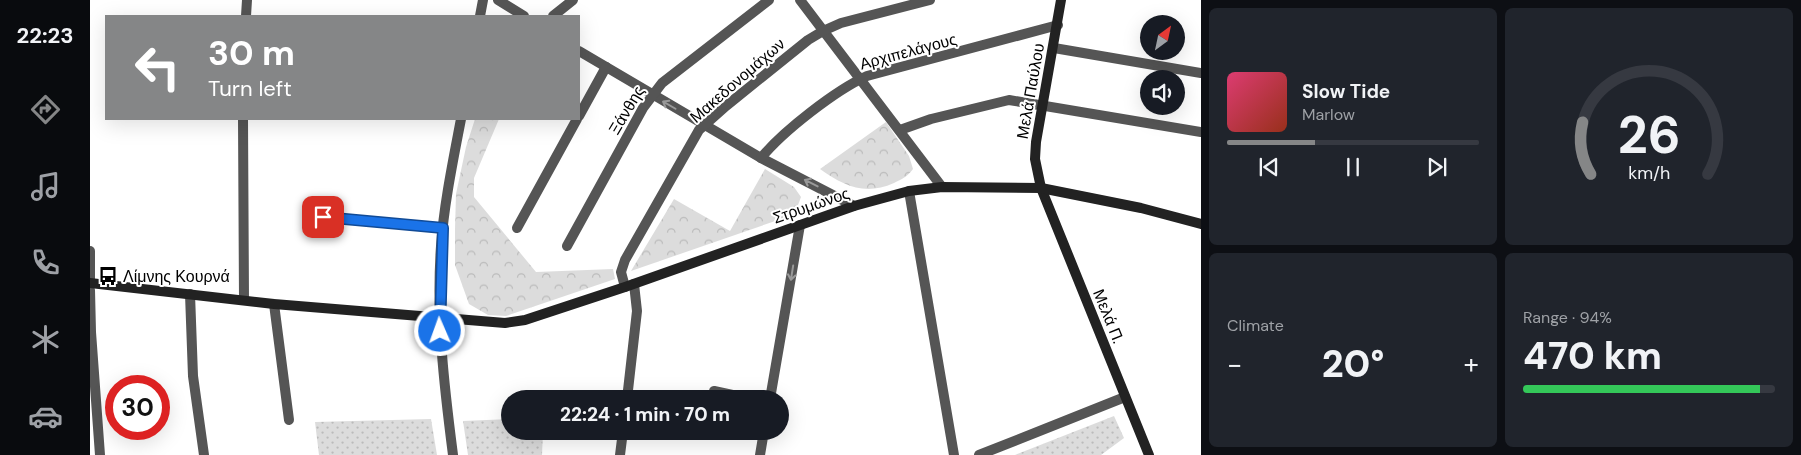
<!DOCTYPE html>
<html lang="en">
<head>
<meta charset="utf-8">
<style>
	:root { --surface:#171b24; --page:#20242c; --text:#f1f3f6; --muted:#9ea1a6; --line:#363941; --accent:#858687 }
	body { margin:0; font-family:"DM Sans",sans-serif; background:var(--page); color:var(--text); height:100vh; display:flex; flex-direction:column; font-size:19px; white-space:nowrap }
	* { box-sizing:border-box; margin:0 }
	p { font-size:16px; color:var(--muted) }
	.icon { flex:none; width:28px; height:28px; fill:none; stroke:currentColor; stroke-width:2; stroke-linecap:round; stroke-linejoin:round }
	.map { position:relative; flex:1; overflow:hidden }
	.drawer { display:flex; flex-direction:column; gap:8px; padding:8px; background:#0d0f14; width:600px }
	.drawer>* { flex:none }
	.hud { position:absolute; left:15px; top:15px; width:475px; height:105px; border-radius:0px; box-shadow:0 5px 20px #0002; background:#858687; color:#fff; overflow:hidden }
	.needle { width:32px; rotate:33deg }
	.tools { position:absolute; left:1050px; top:15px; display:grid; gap:10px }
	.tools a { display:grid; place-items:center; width:45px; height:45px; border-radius:50%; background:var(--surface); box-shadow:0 5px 20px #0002; font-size:25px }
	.speed { position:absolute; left:15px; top:375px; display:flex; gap:10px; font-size:25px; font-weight:700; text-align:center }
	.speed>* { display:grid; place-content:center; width:65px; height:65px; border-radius:50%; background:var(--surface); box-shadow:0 5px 20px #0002; line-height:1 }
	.speed .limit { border:8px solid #d22; background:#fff; color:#111 }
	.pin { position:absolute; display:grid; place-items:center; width:42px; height:42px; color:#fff; margin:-21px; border-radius:10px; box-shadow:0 2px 8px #0006 }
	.me { position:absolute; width:55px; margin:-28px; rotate:358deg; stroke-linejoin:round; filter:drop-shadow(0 0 4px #0008) }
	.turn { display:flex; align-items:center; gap:18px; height:105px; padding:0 20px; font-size:22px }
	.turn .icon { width:65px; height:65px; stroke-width:2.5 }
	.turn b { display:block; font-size:35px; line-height:42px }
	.big { font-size:38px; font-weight:800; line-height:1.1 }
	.drawer .card { flex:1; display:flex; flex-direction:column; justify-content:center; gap:8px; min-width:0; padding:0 18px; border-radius:8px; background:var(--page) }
	.drawer .dial { align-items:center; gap:0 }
	.dial svg { height:130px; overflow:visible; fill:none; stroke:var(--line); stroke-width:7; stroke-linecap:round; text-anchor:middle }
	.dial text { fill:var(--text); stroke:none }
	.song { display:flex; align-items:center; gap:15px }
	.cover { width:60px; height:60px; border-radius:8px; background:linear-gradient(135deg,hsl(340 70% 55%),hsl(10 70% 35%)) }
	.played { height:5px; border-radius:2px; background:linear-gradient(90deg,var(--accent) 35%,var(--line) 35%) }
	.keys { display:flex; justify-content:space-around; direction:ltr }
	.heat { display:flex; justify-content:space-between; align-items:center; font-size:28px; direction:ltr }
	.charge { height:8px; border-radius:4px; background:linear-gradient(90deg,#34c759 94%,var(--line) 0) }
	.drawer .tiles { flex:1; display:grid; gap:8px; grid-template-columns:repeat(2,1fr) }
	.trip { position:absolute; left:411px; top:390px; width:288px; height:50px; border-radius:25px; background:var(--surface); box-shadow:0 5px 20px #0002; font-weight:800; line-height:50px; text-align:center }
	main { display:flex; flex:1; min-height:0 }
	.menu { display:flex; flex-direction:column; width:90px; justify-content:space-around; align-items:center; background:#090b0e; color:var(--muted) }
	.menu .icon { width:35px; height:35px }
	.menu .selected { color:var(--accent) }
	.menu b { font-size:22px; color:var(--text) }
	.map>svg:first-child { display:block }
</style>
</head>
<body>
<main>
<nav class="menu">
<b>22:23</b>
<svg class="icon selected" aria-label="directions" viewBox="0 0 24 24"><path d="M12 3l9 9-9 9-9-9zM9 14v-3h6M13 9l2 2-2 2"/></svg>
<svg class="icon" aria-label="music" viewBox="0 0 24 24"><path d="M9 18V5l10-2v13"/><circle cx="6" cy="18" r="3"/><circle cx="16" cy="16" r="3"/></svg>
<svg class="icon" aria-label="phone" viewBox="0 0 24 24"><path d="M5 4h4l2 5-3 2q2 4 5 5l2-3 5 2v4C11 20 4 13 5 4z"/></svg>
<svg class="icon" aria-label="climate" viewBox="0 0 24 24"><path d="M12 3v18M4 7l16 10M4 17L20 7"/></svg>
<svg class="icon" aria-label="car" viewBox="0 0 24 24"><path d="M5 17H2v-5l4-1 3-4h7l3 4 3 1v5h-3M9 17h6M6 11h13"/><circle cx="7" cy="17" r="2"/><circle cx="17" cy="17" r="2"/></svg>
</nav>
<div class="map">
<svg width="1111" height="455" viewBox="0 0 1111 455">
	<defs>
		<pattern id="grass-dots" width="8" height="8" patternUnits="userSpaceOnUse" patternTransform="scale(1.25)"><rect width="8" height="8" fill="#dcdcdc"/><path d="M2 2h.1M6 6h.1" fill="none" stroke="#bbb" stroke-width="1.8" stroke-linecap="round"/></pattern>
		<pattern id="forest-crowns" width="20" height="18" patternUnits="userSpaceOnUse" patternTransform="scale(1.25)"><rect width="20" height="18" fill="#dcdcdc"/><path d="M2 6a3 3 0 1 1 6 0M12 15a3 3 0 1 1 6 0" fill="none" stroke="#bbb"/></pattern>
	</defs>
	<rect width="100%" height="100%" fill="#fff"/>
	<g fill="url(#grass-dots)">
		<polygon points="1024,416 1034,438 1011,455 925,455"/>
		<polygon points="341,419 347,455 229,455 225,422"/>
		<polygon points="420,419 420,431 453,431 452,455 378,455 373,421"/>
	</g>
	<g fill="url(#forest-crowns)">
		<polygon points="385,119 409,119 384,178 384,197 446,272 523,269 525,279 416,316 398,315 379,304 365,265 365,229 366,194 376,147"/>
		<path d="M796 122 819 156 823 169C817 177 812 179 804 183 775 196 754 186 730 169Z"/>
		<polygon points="675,169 704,187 711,197 708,205 691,219 541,271 584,199 640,231"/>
	</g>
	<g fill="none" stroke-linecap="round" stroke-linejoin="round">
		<g stroke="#555" stroke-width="10">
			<polyline points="408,0 434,16"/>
			<polyline points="710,0 852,187"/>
			<polyline points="156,16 157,0"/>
			<polyline points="390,16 393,0"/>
			<polyline points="463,16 483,0"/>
			<polyline points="964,48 1111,73"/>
			<polyline points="489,51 671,158 764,206"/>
			<polyline points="489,116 516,67"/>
			<polyline points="153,119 154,300"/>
			<polyline points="810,130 841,119 919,100 1111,132"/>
			<path d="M671 158C693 131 746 90 777 76L968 25"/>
			<polyline points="819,191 864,455"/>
			<polyline points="233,217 353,228"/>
			<polyline points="427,228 487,119"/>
			<polyline points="477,246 553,108 572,83 679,0"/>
			<polyline points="0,251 0,279"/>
			<polyline points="535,287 531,272 535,260 609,130 636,106 718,40 733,31 751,23 840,0"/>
			<polyline points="0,290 1,332 10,455"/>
			<polyline points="100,294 103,376 114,455"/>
			<polyline points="184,304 199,420"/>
			<polyline points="624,391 661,399"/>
			<polyline points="537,399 547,311 544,284"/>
			<polyline points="680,399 710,225"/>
			<path d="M363 455C354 385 346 317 351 246 354 204 363 161 371 119"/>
			<polyline points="530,455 533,431"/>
			<polyline points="670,455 674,431"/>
			<polyline points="889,455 1035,397"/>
		</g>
		<g stroke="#222" stroke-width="10">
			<polyline points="971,0 946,142 945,159 951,188 1059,455"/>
			<polyline points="0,283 184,304 415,323 435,320 535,287 764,206 819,191 852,187 951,188 1051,208 1111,224"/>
		</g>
	</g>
	<defs><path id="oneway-shaft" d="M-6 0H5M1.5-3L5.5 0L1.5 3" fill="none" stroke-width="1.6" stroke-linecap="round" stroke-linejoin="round" transform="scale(1.25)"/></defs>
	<g stroke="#999">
		<use href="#oneway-shaft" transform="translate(579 105) rotate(-150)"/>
		<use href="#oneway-shaft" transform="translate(721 183) rotate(-153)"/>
		<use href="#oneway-shaft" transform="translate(702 273) rotate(99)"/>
	</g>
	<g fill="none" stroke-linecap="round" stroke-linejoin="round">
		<g stroke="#114b97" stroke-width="12">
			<polyline id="route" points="233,217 353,228 350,331"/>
		</g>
		<use href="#route" stroke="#1a73e8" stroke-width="9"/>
	</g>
	<defs>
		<g id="bus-bare" transform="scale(1.5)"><path d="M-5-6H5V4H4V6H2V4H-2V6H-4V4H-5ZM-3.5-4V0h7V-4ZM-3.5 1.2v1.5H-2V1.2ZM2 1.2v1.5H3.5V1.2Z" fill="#000" stroke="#fff" stroke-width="2.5" paint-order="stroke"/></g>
	</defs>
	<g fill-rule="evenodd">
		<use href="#bus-bare" x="18" y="276"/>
	</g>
	<g text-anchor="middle" stroke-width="4" stroke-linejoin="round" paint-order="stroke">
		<g font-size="16" fill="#000" stroke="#fff">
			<text transform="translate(818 51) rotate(-15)" y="6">Αρχιπελάγους</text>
			<text transform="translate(647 80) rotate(-41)" y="6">Μακεδονομάχων</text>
			<text transform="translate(940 91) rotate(-80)" y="6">Μελά Παύλου</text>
			<text transform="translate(536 110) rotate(-59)" y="6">Ξάνθης</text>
			<text transform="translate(721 205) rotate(-19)" y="6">Στρυμώνος</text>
			<text transform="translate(1019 316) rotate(68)" y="6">Μελά Π.</text>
		</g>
		<g font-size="16" fill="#000" stroke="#fff" text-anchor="start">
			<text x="33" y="282">Λίμνης Κουρνά</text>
		</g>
	</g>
</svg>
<div class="tools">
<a><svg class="needle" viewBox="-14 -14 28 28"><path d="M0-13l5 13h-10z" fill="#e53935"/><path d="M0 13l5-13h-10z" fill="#9ea1a6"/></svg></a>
<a><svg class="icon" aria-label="sound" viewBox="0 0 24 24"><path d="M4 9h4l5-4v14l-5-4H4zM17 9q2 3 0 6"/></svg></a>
</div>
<div class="speed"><div class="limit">30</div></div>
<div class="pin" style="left:233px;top:217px;background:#d93025"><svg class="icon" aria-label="arrive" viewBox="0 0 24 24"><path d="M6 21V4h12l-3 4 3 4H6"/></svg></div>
<svg class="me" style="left:350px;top:331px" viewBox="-20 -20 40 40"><circle r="17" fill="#1a73e8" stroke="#fff" stroke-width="3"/><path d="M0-11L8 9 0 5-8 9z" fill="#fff"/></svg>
<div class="trip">22:24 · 1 min · 70 m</div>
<div class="hud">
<div class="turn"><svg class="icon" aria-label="left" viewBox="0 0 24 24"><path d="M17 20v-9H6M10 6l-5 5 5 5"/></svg><div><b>30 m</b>Turn left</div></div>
</div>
</div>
<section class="drawer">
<div class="tiles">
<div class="card">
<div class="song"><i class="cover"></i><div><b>Slow Tide</b><p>Marlow</p></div></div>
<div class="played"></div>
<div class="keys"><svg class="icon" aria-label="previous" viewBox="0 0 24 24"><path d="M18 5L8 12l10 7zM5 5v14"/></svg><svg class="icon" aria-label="pause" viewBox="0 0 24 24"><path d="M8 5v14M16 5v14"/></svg><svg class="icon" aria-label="next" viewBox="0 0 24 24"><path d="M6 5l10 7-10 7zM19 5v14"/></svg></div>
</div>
<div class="card dial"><svg viewBox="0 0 100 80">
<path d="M14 69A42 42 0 1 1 86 69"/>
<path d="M14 69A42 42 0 0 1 9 37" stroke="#858687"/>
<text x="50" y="56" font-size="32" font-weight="700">26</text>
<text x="50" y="72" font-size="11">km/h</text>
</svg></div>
<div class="card"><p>Climate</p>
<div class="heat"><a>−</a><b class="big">20°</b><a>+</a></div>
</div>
<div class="card"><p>Range · 94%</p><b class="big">470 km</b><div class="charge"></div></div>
</div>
</section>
</main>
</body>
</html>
